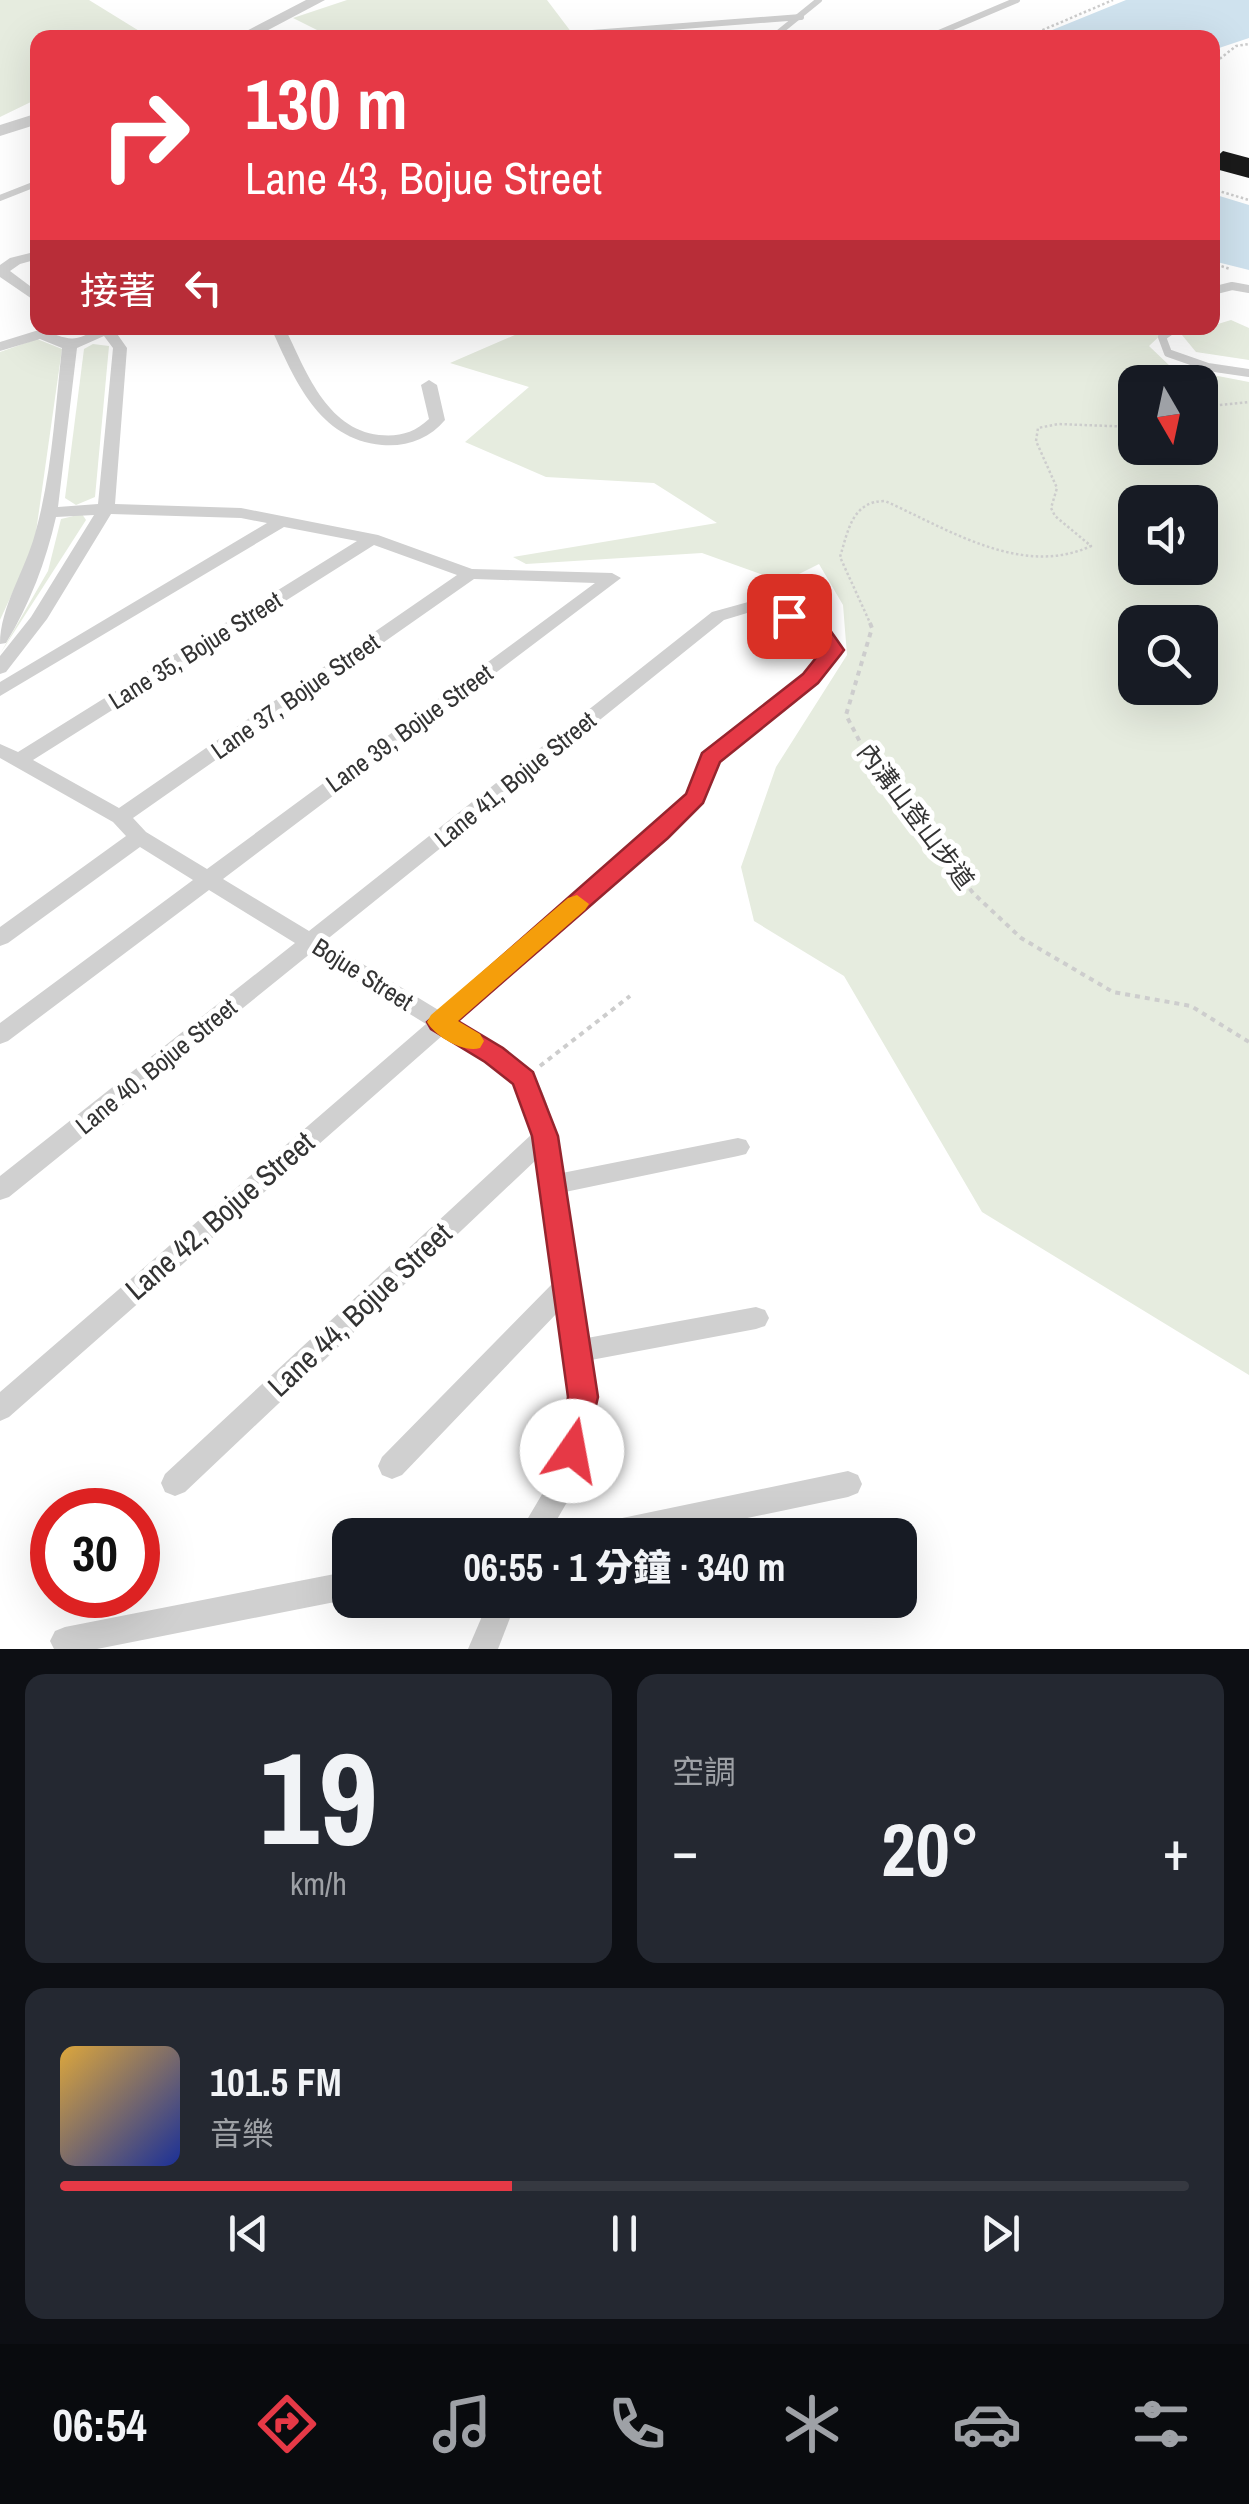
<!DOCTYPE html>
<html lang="zh-TW">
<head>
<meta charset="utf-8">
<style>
	:root { --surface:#171b24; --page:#242831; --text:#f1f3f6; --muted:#9ea1a6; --line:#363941; --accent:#e63946 }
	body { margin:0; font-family:"Archivo Narrow","Noto Sans TC",sans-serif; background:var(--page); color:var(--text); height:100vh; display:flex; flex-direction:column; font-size:38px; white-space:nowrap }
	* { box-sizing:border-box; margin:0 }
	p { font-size:32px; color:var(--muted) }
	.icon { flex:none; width:55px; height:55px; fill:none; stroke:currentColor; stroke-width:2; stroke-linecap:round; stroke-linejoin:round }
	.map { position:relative; height:1649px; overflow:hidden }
	.drawer { display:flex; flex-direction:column; gap:25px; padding:25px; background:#0d0f14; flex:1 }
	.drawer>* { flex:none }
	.banner { position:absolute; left:30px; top:30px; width:1190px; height:305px; border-radius:20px; box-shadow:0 10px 40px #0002; background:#e63946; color:#fff; overflow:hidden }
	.needle { width:65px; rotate:171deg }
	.controls { position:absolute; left:1118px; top:365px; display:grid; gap:20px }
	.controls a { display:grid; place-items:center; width:100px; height:100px; border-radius:20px; background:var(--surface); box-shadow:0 10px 40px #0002; font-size:50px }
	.speed { position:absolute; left:30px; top:1488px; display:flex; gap:20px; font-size:50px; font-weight:700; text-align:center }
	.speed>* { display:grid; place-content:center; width:130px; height:130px; border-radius:50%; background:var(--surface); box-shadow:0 10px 40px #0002; line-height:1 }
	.speed .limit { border:15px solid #d22; background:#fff; color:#111 }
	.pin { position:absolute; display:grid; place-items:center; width:85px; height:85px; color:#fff; margin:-42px; border-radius:20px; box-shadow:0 5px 15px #0006 }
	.me { position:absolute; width:110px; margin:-55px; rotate:12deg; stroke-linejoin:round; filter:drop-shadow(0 0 8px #0008) }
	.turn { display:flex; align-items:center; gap:35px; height:210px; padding:0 50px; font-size:45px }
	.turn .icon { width:130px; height:130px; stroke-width:2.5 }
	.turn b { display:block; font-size:70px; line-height:85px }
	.then { display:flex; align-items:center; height:95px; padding:0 50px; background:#0003; gap:20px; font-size:38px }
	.big { font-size:75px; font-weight:800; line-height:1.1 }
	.drawer .card { flex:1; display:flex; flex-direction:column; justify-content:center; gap:15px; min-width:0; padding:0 35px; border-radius:20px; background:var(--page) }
	.drawer .dial { align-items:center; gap:0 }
	.dial b { font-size:130px; line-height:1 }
	.song { display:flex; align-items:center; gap:30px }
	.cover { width:120px; height:120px; border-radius:15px; background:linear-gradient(135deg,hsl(40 70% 55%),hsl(230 70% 35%)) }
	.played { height:10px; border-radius:5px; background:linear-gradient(90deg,var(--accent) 40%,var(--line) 40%) }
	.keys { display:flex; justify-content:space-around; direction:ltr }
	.heat { display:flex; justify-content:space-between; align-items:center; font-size:55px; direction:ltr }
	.drawer .tiles { flex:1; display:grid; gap:25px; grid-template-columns:1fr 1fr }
	.card:last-child { grid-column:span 2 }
	.trip { position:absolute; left:332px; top:1518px; width:585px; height:100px; border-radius:20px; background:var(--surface); box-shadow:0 10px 40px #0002; font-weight:800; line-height:100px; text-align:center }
	.menu { display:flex; height:160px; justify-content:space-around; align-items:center; background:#090b0e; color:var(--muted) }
	.menu .icon { width:70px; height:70px }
	.menu .on { color:var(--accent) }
	.menu b { font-size:45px; color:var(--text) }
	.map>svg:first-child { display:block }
</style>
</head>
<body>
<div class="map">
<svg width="1249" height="1649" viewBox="0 0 1249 1649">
	<rect width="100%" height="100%" fill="#fff"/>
	<g fill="#e6ecdf" fill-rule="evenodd">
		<polygon points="0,0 89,0 149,37 38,38 37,99 0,117"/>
		<polygon points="347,0 547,0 575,37 331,37 293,18"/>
		<polygon points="1231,320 1249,328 1249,360 1196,352 1182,335"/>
		<path d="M531 328H1168L1149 346 1171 367 1249 382V1375L982 1212 844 976 754 921 741 867 776 767 847 655 843 605 819 564 783 582 702 553 526 564 513 557 717 523 654 483 546 477 465 442 529 387 450 363ZM1135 382H1200V448H1135ZM1135 502H1200V568H1135ZM1135 622H1200V688H1135Z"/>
		<polygon points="37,339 62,349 34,546 0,620 0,352"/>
		<polygon points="93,344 109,346 95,497 76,505 65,498 84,349"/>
		<polygon points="82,514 86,520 0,654 48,571 61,519"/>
	</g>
	<g fill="#cfe2ee">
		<polygon points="1126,0 1249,0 1249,38 1213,50 1212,38 1035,37"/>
		<polygon points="1213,194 1249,205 1249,270 1213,261"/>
	</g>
	<polygon fill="#1a1a1a" points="1223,151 1249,158 1249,178 1212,168 1212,161"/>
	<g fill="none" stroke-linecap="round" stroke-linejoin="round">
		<g stroke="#cdcdcd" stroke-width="2.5" stroke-dasharray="2.5 2.5" stroke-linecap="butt">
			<polyline points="1024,38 1113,0"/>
			<polyline points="1212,65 1236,46 1249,44"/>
			<polyline points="1212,189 1249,200"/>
			<polyline points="1212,263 1230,269"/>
			<polyline points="1200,407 1249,402"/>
			<path d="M871 625 840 557C848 531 852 501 885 501 948 529 1022 578 1091 546L1055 516 1051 508 1057 488 1036 441 1038 428 1058 424 1135 427"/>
		</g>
		<g stroke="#cdcdcd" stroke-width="4" stroke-dasharray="5 5" stroke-linecap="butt">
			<polyline points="870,623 872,628 846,715 860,742 973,893 1021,938 1113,992 1191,1006 1249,1042"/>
			<polyline points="540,1066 630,996"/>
		</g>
		<g stroke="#d0d0d0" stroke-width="6">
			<polyline points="592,33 801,17"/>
			<polyline points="772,38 819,0"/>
			<polyline points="927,38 1017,0"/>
			<polyline points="0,198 38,183"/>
		</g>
		<g stroke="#d0d0d0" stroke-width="8">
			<polyline points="1212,291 1232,286 1249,289"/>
			<polyline points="1175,328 1162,337 1168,353 1208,367 1249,373"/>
		</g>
		<g fill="#d0d0d0" fill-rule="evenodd">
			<polygon points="38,251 38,259 20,264 10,271 38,292 38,303 0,277 0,265 10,258"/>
			<path d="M96 328H113L127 348 115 504 241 508 378 535 472 569 612 573 621 578 223 879 309 931 712 612 759 599 765 600 829 631 843 650 817 682 718 761 702 802 667 837 458 1022C479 1035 521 1055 534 1076 551 1103 557 1142 562 1173L738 1138 746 1140 750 1147 746 1154 738 1156 565 1192 587 1338 756 1307 765 1310 769 1318 765 1326 756 1329 591 1360 596 1397 581 1478 548 1535H518L554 1474 570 1397 558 1312 402 1475 392 1479 382 1475 378 1466 382 1457 554 1282 536 1160 185 1492 175 1496 165 1492 161 1483 165 1474 532 1134 514 1084 486 1061 443 1035 9 1417 0 1421V1392L426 1024 311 953 9 1197 0 1200V1176L295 943 209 890 8 1041 0 1044V1023L193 880 140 847 8 943 0 946V927L126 836 113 822 0 758V744L18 752 357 541 284 527 0 696V682L267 523 241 518 111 514 47 619 6 672 0 674V656L31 617 94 515 56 517C46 561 30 604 6 643L0 644C0 607 25 571 35 534 52 474 55 410 62 348L40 339 0 351V342L42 329C63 338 76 345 96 328ZM104 336 113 348 98 504 58 507 77 348ZM374 545 457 575 119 808 33 760ZM474 579 595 583 207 869 146 832 133 818ZM757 610 817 639 825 650 805 674 703 754 686 794 653 827 440 1011 325 941 724 620Z"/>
			<path d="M271 328H285C305 369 326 429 379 435 399 437 414 433 429 419L421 385 429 380 437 385 445 420C429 439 407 447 382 445 318 439 295 380 271 328Z"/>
			<polygon points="848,1471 858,1475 862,1484 858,1493 848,1497 666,1535 589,1535 593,1526 603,1522"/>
			<polygon points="350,1571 350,1599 97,1649 54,1649 50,1641 55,1631 65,1627"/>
			<polygon points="489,1600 517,1600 498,1649 468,1649"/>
		</g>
		<g fill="#d0d0d0" fill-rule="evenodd">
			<polygon points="306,0 325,0 253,38 233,38"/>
			<polygon points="38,113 38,124 0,136 0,125"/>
		</g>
	</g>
	<polygon fill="#e63946" stroke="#96252e" stroke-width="2.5" points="789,609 830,630 844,650 841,654 818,683 720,762 703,803 668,838 458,1021 503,1048 533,1072 558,1136 598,1397 583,1461 572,1465 561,1461 557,1451 568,1397 532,1136 513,1084 485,1062 431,1029 427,1022 686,794 702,753 803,674 823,649 816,639 782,620 782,611"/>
	<path fill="#f59e0b" d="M577 895 589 904 585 910 458 1021 480 1034 484 1041 480 1048C463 1053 436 1037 427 1022L431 1015 568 898Z"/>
	<g text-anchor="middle" stroke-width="10" stroke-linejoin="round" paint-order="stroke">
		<g font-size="25" fill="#333" stroke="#fff">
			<text transform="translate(195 650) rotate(-32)" y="9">Lane 35, Bojue Street</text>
			<text transform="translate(295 696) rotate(-35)" y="9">Lane 37, Bojue Street</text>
			<text transform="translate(409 728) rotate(-36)" y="9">Lane 39, Bojue Street</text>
			<text transform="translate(515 779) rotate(-39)" y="9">Lane 41, Bojue Street</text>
			<text transform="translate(916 816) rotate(53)" y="9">內溝山登山步道</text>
			<text transform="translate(363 974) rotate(32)" y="9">Bojue Street</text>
			<text transform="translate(156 1066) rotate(-39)" y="9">Lane 40, Bojue Street</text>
		</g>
		<g font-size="30" fill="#333" stroke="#fff">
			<text transform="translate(220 1216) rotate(-41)" y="10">Lane 42, Bojue Street</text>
			<text transform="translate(360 1310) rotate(-43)" y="10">Lane 44, Bojue Street</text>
		</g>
	</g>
</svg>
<div class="controls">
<a><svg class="needle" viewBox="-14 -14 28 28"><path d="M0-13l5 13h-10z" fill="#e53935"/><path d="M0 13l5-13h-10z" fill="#9ea1a6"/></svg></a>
<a><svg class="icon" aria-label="sound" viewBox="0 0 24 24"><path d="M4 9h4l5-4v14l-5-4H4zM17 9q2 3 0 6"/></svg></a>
<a><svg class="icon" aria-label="search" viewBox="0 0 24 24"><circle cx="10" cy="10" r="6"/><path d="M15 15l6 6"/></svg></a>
</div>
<div class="speed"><div class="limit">30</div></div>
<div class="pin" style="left:789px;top:616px;background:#d93025"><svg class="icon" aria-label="arrive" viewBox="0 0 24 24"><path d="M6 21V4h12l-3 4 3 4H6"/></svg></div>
<svg class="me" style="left:572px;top:1451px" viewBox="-20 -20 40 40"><circle r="19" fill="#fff"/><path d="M0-13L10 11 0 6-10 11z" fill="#e63946"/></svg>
<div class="trip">06:55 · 1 分鐘 · 340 m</div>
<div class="banner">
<div class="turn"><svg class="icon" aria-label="right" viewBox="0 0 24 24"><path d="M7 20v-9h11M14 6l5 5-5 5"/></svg><div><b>130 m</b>Lane 43, Bojue Street</div></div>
<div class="then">接著<svg class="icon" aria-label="left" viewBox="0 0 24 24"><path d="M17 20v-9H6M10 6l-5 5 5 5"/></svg></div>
</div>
</div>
<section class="drawer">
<div class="tiles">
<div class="card dial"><b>19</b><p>km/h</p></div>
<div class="card"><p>空調</p>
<div class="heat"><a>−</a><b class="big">20°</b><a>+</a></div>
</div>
<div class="card">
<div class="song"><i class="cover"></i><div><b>101.5 FM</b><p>音樂</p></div></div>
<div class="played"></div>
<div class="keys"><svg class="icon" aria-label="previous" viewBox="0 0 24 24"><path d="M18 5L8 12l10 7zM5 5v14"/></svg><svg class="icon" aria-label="pause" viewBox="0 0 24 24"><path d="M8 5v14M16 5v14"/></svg><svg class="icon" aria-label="next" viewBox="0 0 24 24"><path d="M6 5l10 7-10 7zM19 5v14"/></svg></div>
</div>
</div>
</section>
<nav class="menu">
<b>06:54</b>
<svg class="icon on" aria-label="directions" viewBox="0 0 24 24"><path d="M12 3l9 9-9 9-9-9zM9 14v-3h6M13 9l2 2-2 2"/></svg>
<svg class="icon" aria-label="music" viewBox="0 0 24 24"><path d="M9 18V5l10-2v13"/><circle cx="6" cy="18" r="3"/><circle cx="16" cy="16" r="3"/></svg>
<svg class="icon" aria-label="phone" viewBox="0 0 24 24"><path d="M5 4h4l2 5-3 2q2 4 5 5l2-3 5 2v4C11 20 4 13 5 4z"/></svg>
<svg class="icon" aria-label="climate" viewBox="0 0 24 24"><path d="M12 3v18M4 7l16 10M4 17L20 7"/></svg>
<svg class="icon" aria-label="car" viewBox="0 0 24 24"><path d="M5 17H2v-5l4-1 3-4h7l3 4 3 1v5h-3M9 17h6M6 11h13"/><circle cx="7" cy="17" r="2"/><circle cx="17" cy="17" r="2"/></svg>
<svg class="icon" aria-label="filters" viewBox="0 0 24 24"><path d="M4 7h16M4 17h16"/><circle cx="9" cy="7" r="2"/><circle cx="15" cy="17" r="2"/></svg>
</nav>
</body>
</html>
